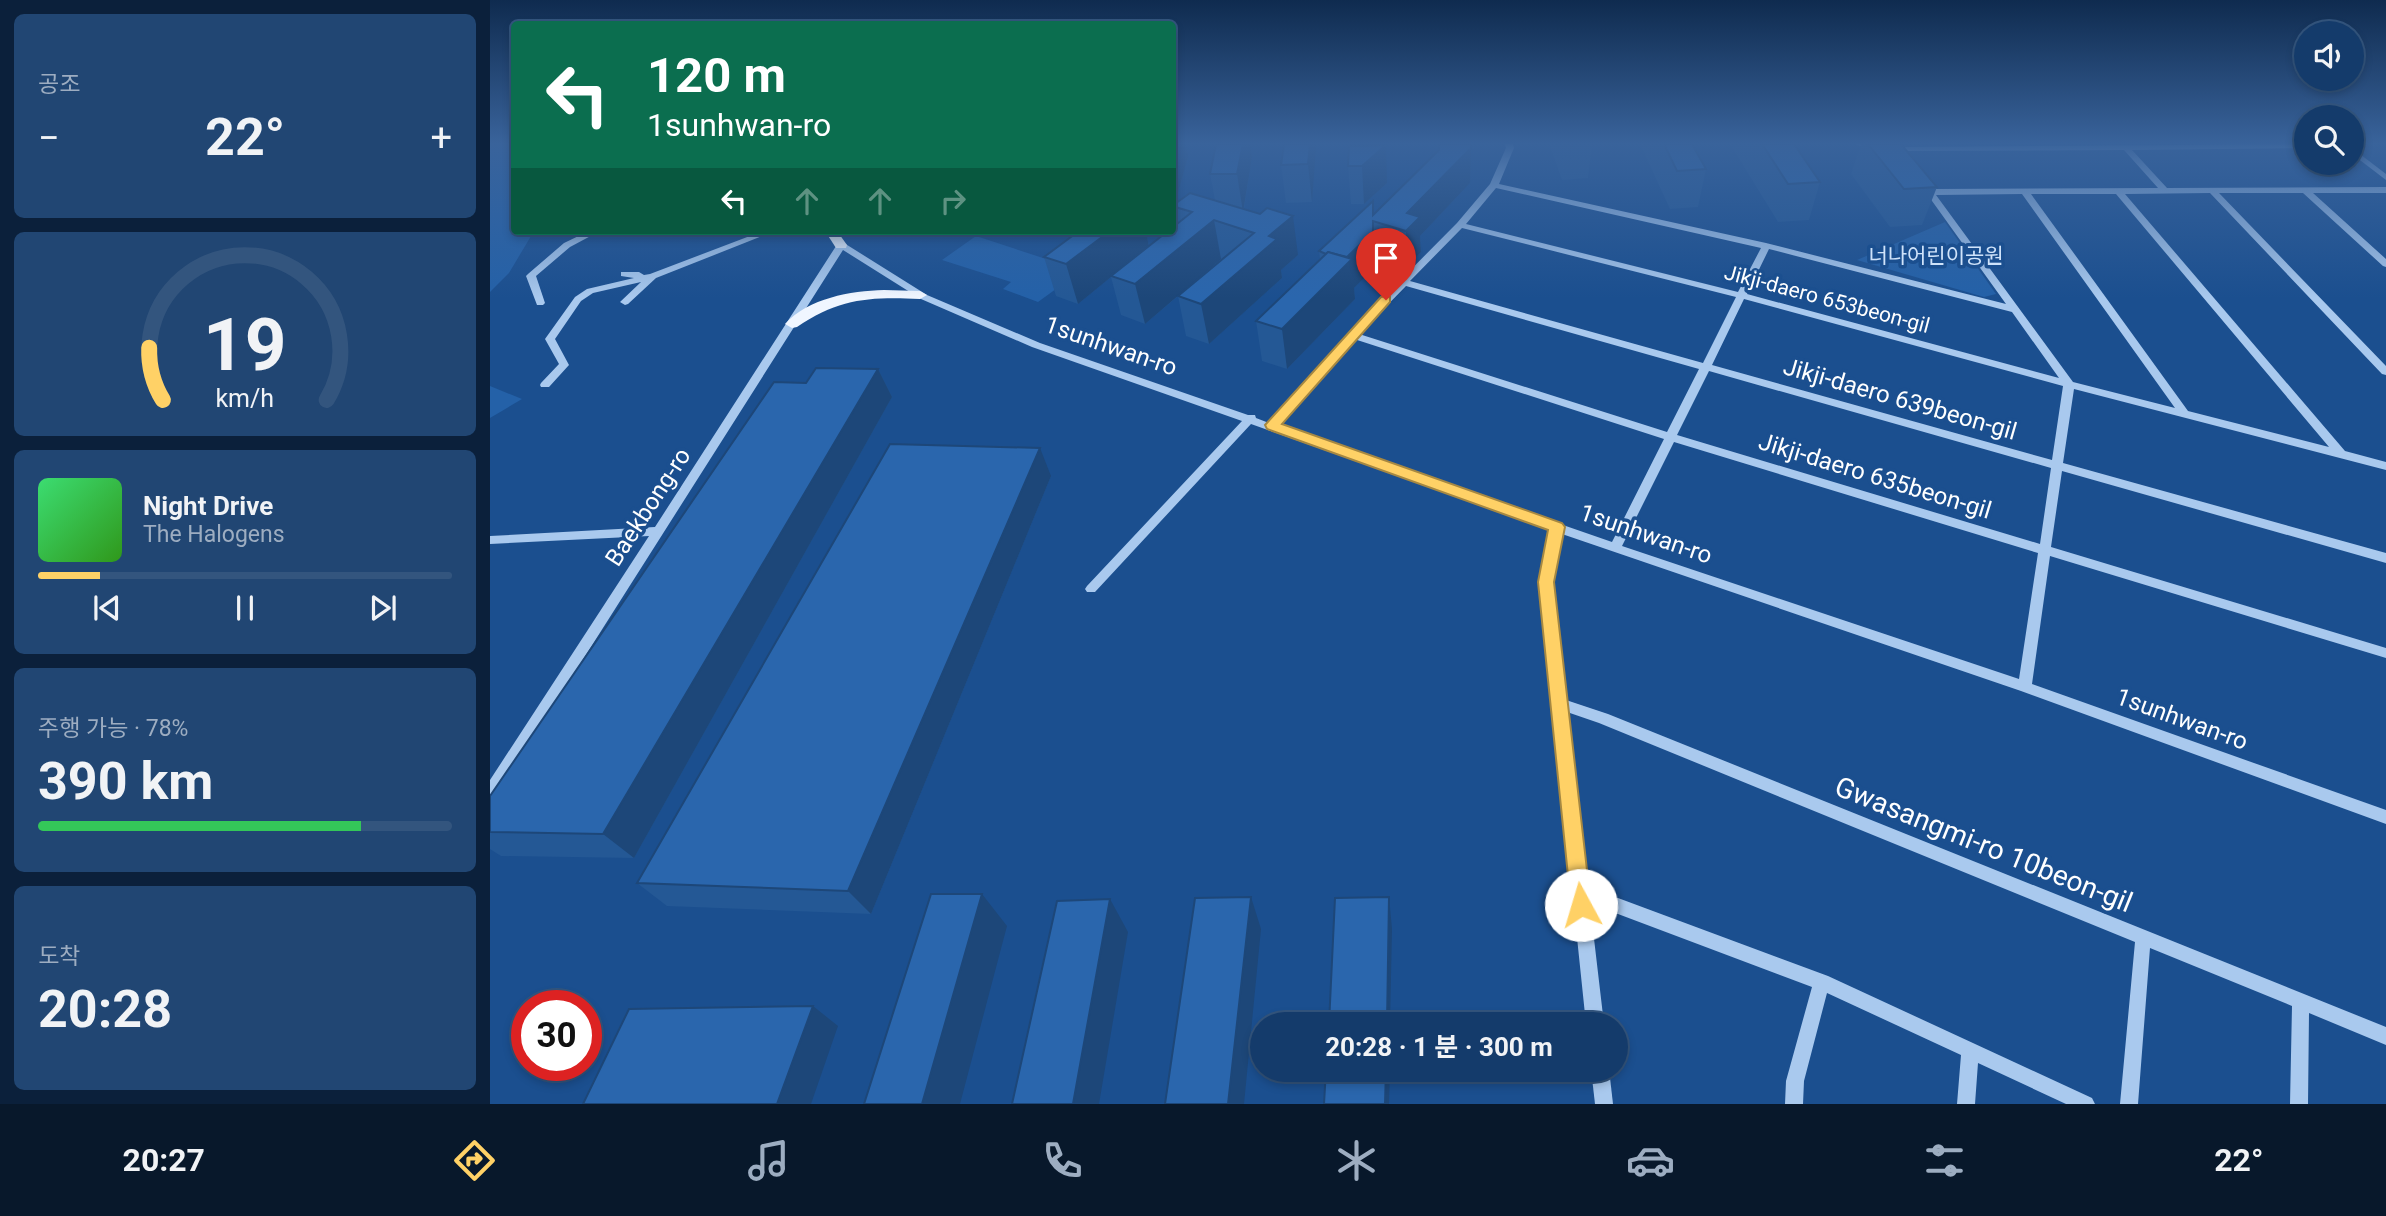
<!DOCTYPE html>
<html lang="ko">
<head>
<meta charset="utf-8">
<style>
	:root { --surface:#143b6b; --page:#214673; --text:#f1f3f6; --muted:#9dadc1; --line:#33557e; --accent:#ffd166 }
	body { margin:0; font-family:Roboto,"Noto Sans KR",sans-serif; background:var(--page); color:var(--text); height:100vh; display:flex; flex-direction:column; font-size:26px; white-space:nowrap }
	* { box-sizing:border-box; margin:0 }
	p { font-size:23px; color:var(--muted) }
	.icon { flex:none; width:38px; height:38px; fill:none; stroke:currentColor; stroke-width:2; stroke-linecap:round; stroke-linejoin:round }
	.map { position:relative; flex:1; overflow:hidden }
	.drawer { display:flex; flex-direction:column; gap:14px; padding:14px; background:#0b203b; width:490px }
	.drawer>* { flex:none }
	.banner { position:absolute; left:21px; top:21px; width:665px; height:214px; border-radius:7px; box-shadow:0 4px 10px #0003,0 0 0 2px var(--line); background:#0b6e4f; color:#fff; overflow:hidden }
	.buttons { position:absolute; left:1804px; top:21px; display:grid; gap:14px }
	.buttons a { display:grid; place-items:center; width:70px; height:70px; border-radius:50%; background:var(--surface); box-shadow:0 4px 10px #0003,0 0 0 2px var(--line); font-size:35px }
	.speed { position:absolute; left:21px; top:990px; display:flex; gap:14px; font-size:35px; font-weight:700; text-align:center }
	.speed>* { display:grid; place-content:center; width:91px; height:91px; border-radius:50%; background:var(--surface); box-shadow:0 4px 10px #0003,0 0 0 2px var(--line); line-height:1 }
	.speed .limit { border:10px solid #d22; background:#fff; color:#111 }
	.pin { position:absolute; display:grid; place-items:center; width:60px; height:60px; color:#fff; margin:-72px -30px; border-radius:50% 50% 50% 0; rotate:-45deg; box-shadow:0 0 7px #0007 }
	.pin .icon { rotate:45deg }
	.me { position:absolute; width:77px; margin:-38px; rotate:354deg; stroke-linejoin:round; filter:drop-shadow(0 0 5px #0008) }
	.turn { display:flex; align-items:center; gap:24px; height:147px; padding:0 21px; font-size:32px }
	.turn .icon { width:91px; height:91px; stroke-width:2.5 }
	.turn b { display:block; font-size:49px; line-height:60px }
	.lanes { display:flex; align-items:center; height:66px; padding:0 21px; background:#0003; justify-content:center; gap:35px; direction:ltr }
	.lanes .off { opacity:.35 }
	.big { font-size:52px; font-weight:700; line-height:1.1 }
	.drawer .tile { flex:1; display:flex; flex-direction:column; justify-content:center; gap:10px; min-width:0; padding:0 24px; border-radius:10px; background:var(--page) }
	.drawer .dial { align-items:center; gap:0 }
	.dial svg { height:182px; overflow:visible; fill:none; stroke:var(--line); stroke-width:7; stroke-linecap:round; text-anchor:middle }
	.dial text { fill:var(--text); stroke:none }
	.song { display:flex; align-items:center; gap:21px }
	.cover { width:84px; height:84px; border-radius:10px; background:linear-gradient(135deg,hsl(140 70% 55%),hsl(110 70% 35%)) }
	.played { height:7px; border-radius:4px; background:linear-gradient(90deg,var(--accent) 15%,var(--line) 15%) }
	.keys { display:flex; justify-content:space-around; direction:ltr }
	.heat { display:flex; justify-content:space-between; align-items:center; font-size:38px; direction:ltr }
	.charge { height:10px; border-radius:5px; background:linear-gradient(90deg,#34c759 78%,var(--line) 0) }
	.trip { position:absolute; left:760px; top:1012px; width:378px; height:70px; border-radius:35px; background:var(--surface); box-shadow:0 4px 10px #0003,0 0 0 2px var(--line); font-weight:700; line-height:70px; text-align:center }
	.tab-bar { display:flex; height:112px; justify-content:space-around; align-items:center; background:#08182b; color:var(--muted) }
	.tab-bar .icon { width:49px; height:49px }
	.tab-bar .on { color:var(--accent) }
	.tab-bar b { font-size:32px; color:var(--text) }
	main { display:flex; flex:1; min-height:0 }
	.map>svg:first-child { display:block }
</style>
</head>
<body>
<main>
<section class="drawer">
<div class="tile"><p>공조</p>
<div class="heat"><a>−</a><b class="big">22°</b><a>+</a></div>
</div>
<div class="tile dial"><svg viewBox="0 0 100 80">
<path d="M14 69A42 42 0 1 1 86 69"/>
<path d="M14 69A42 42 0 0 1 8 46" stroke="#ffd166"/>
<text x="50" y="56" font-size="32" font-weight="700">19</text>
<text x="50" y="72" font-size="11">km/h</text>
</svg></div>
<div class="tile">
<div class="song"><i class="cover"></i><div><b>Night Drive</b><p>The Halogens</p></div></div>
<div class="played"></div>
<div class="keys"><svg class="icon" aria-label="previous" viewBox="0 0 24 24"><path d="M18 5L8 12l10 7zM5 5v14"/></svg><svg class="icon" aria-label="pause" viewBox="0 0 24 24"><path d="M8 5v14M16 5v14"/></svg><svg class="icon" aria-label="next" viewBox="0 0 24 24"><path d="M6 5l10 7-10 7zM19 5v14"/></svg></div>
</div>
<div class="tile"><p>주행 가능 · 78%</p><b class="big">390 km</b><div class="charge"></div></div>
<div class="tile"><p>도착</p><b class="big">20:28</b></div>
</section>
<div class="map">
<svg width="1896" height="1104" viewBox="0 0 1896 1104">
	<rect width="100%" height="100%" fill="#1b4f8f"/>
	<g fill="#2461a8">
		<polygon points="0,144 24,144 24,231 44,231 19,273 0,292"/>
		<polygon points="1455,222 1506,294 1494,297 1367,260"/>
		<polygon points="486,236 556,259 614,254 548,302 513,289 521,282 452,260"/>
		<polygon points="0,386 32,399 0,418"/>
	</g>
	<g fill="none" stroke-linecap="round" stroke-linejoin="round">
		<g fill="#a9c9ee" fill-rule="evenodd">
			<path d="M1015 144H1023L1024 148 1009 184 1276 243 1516 304 1432 187V183H1438L1443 189 1668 188 1634 150 1412 151 1370 146 1366 144 1412 147 1816 144V148L1642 150 1677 188 1896 187V193H1823L1896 259V267L1893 266 1813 193H1729L1896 366V375L1892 374 1720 193 1635 194 1855 451 1896 462V470L1584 389 1573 463 1896 553V563L1572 471 1561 547 1896 648V658L1560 556 1542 684 1896 810V824L1531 691 1072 534 1062 582 1076 700 1118 714 1896 1027V1045L1819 1013 1818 1104H1800L1802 1006 1660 948 1648 1104H1630L1645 942 1109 723 1077 712 1099 897 1128 898 1338 976 1602 1098 1605 1104H1576L1488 1063 1485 1104H1467L1471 1055 1337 993 1314 1081 1313 1104H1295L1296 1081 1322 987 1128 914 1101 913 1114 1024H1096L1050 582 1060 530 761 424 605 592H597L595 589 597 586 752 421 542 347 431 299 353 250 5 798 0 800V780L159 536 0 544V536L165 527 348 243H354L437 295 550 343 758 415H765L766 418 779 423 858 333 967 223 1000 184 1016 148ZM1006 188 1271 248 1248 292 976 224ZM1532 194 1685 408 1583 382 1446 195ZM1541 194H1626L1839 447 1698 411ZM972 228 1246 297 1213 363 920 281ZM1279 249 1522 312 1569 378 1257 294ZM916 286 1209 369 1177 432 869 334ZM1254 299 1573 386 1562 460 1222 365ZM864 339 1174 439 1122 542 788 426ZM1219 371 1561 468 1550 544 1187 435ZM1184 442 1548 553 1529 679 1132 546Z"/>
			<polygon points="1862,148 1896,174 1896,180 1862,154"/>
			<polygon points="99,231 110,231 80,247 46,276 55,303 53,305 47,305 36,276 38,274 74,243"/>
			<polygon points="273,231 280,233 166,278 138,304 135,305 130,302 151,282 103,293 91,301 65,339 79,365 59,387 51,387 50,385 51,383 69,364 55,339 85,297 97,289 144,278 131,276 131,272 149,272 154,275 160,274"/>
			<polygon points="1101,1069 1119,1069 1123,1104 1105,1104"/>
		</g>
		<g fill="#f0f6ff" fill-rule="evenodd">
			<polygon points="335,231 347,231 357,245 356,248 346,248"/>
			<path d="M394 290 430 291 437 295 430 299C380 297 350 298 307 327L302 328 295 324C319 298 360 291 394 290Z"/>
		</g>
	</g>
	<g fill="#245895">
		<polygon points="682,144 698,157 685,204 725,200 720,174 726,144 760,144 762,157 754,209 808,255 791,270 792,278 719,344 696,336 688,296 731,260 655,324 631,315 621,277 588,304 566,296 554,257 589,231 656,231 659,246 686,225 683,212 682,212"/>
		<polygon points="794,144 825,144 822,202 796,203 791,165"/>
		<polygon points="893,144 897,183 874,204 861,204 858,166"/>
		<polygon points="948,144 984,144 984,149 981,149 980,183 930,236 931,252 917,266 884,257 884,268 864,288 865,299 797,369 772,361 766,321 830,259 829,251 883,201 883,214 948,152"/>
		<polygon points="1059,144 1102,144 1098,178 1072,180"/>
		<polygon points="1150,144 1202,144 1216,169 1208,207 1180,209"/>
		<polygon points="1240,144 1304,144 1330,182 1319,220 1288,222"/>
		<polygon points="1371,144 1411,144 1447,187 1432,225 1400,227 1361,174"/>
		<polygon points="388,369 402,397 144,858 11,856 0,849 0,796 316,383"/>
		<polygon points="561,476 381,914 177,906 147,883"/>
	</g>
	<g fill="#1d4779">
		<polygon points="684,144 696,144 698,157 684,207 682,206 682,149"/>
		<polygon points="753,144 760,144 762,157 753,212 747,174"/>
		<polygon points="820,144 825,144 826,147 822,202 818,164"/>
		<polygon points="892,144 893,144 893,147 896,145 897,183 874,204 872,166"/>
		<polygon points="981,148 980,183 930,236 931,252 917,266 916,231 917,213"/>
		<polygon points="803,216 808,255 791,270 792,278 719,344 711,304 779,236"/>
		<polygon points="724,220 731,259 655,324 645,284"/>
		<polygon points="883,221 884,268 864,288 865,299 797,369 792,329 855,259"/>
		<polygon points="620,231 656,231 659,247 621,276 621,277 588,304 576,264"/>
		<polygon points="388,369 402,397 144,858 113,834"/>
		<polygon points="550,448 561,476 381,914 358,891"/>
		<polygon points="492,894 517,926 470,1104 432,1104"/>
		<polygon points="761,897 771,929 754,1104 738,1104"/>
		<polygon points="899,897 902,929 900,1024 897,1024"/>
		<polygon points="620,899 638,932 609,1104 583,1104"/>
		<polygon points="323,1006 348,1026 321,1104 287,1104"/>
		<polygon points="896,1069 900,1069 899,1104 895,1104"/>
	</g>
	<g fill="#2a66ad" stroke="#1d4779" stroke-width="2">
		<polygon points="726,144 753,144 747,174 720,174"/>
		<polygon points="794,144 820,144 818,164 791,165"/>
		<polygon points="949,144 981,144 981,148 917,213 930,217 916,231 883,221 883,232 857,257 838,252 836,254 829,251 883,201 883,215 949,150"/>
		<polygon points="1174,144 1202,144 1216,169 1187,171"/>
		<polygon points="1272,144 1304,144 1330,182 1298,184"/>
		<polygon points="1378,144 1411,144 1447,187 1414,189"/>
		<polygon points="896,145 872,166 858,166 859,146"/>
		<polygon points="700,193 770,214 777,208 803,216 779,236 787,239 711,304 688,296 764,233 724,220 645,284 621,276 678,231 682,231 682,228 702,212 682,206"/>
		<polygon points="589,231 620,231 576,264 554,257"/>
		<polygon points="838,252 862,259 792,329 766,321"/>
		<polygon points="326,368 388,369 113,834 0,832 0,796 284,382 316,383"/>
		<polygon points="400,444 550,448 358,891 147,883"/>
		<polygon points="441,894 492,894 432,1104 374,1104"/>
		<polygon points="761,897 738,1104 675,1104 705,898"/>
		<polygon points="899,897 897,1024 839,1024 845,898"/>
		<polygon points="620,899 583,1104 522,1104 567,901"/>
		<polygon points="323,1006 287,1104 93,1104 139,1009"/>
		<polygon points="836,1069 896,1069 895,1104 834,1104"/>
	</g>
	<linearGradient id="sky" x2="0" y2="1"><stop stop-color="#0f2b4f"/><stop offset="0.48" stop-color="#39639b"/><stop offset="1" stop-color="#39639b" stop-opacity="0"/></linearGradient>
	<rect width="1896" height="298" fill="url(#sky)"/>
	<polygon fill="#ffd166" stroke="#a68842" stroke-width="2" points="896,296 900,297 900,302 792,424 1072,523 1075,527 1064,582 1101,905 1098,913 1091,915 1084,913 1081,905 1048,582 1058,530 777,429 775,425 891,297"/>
	<g text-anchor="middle" stroke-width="7" stroke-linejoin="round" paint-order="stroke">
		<g font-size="21" fill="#cfe3fa" stroke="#1b4f8f">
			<text x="1446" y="263">너나어린이공원</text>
		</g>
		<g font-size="21" fill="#fff" stroke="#1b4f8f">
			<text transform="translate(1337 299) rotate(15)" y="7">Jikji-daero 653beon-gil</text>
		</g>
		<g font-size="24" fill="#fff" stroke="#1b4f8f">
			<text transform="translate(621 346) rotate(19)" y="8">1sunhwan-ro</text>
			<text transform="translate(1410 399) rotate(16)" y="8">Jikji-daero 639beon-gil</text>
			<text transform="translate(1385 476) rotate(17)" y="8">Jikji-daero 635beon-gil</text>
			<text transform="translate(158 507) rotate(-57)" y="8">Baekbong-ro</text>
			<text transform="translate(1156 534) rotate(19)" y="8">1sunhwan-ro</text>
			<text transform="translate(1692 719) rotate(20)" y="8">1sunhwan-ro</text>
		</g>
		<g font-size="28" fill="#fff" stroke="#1b4f8f">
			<text transform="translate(1494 844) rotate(22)" y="10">Gwasangmi-ro 10beon-gil</text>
		</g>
	</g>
</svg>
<div class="buttons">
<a><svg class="icon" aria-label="sound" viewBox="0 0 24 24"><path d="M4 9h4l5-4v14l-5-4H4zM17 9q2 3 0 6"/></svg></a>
<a><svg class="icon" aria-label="search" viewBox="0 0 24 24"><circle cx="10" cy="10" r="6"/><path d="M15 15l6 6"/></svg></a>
</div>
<div class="speed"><div class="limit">30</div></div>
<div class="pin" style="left:896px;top:300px;background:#d93025"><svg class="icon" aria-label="arrive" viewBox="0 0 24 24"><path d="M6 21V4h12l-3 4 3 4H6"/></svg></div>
<svg class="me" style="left:1091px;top:905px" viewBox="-20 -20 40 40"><circle r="19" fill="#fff"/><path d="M0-13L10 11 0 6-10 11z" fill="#ffd166"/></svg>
<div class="trip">20:28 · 1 분 · 300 m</div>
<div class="banner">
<div class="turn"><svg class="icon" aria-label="left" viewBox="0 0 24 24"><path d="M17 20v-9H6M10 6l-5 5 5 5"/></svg><div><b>120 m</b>1sunhwan-ro</div></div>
<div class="lanes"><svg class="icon" aria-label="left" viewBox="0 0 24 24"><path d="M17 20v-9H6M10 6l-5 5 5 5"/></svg><svg class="icon off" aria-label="ahead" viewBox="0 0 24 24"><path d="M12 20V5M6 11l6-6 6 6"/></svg><svg class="icon off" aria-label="ahead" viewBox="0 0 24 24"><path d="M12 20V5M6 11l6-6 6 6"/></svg><svg class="icon off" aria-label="right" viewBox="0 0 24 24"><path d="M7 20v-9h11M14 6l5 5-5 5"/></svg></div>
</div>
</div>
</main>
<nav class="tab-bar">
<b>20:27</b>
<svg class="icon on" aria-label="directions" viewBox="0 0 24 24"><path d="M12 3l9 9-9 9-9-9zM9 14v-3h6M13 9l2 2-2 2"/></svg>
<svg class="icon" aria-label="music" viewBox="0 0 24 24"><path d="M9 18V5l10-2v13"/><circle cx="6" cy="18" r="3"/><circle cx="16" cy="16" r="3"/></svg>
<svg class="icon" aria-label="phone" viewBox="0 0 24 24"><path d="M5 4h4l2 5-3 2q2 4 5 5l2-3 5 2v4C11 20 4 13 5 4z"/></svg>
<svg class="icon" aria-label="climate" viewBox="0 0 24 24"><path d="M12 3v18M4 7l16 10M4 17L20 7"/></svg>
<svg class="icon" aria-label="car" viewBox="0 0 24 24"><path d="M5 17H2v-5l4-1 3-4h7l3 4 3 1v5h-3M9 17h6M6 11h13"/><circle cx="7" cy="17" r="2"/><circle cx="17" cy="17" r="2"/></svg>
<svg class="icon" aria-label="filters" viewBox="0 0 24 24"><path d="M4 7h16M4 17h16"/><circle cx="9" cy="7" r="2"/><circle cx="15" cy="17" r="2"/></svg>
<b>22°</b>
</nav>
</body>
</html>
